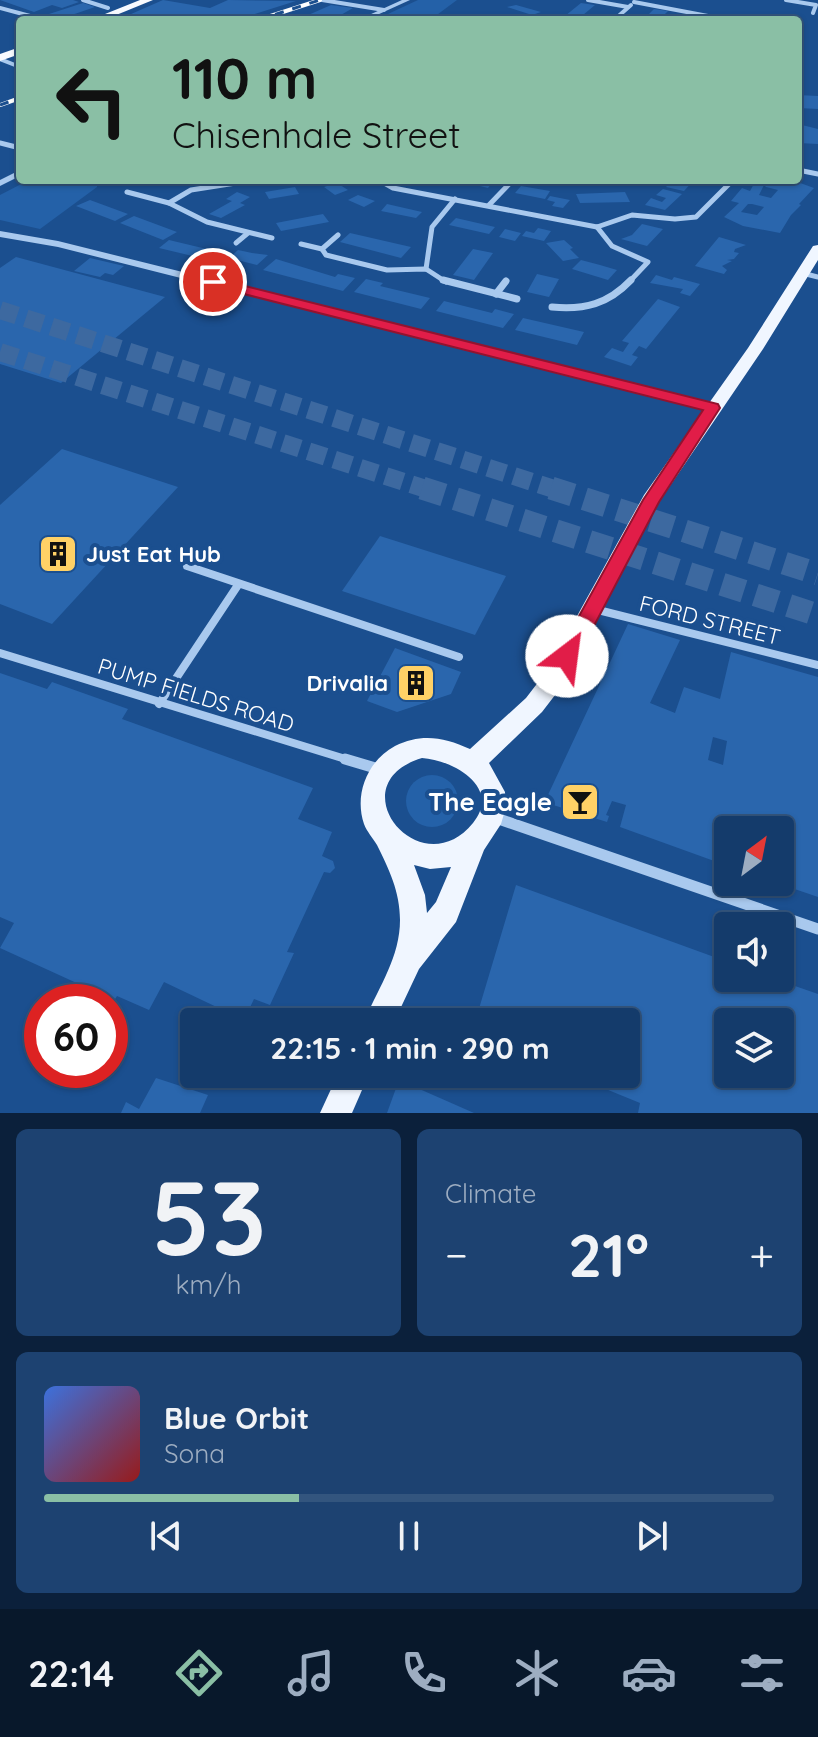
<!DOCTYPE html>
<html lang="en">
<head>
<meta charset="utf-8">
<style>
	:root { --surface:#143b6b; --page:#1d4271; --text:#f1f3f6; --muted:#9dadc1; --line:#33557e; --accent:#8abfa5 }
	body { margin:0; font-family:Quicksand,sans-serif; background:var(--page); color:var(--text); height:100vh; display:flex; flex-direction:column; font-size:30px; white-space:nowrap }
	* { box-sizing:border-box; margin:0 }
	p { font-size:26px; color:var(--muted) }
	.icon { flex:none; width:44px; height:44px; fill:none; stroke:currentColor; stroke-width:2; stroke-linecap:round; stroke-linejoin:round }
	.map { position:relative; height:1113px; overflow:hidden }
	.drawer { display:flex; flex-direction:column; gap:16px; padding:16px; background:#0b203b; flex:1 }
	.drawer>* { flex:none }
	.guide { position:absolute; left:16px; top:16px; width:786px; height:168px; border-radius:8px; box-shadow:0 2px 6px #0004,0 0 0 2px var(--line); background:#8abfa5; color:#111; overflow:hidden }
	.needle { width:52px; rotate:32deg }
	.controls { position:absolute; left:714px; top:816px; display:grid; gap:16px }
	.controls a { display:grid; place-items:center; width:80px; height:80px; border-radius:8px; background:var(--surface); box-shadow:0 2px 6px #0004,0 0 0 2px var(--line); font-size:40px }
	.speed { position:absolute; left:24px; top:984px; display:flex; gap:16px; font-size:40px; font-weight:700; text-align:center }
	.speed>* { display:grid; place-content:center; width:104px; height:104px; border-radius:50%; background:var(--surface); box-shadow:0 2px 6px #0004,0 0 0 2px var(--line); line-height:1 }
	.speed .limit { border:12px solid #d22; background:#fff; color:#111 }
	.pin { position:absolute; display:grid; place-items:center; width:68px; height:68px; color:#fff; margin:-34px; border:4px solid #fff; border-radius:50%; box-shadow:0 2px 8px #0007 }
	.me { position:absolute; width:88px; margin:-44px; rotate:30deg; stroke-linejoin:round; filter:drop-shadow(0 0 6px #0008) }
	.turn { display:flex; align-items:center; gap:28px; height:168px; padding:0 24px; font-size:36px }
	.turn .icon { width:104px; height:104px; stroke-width:2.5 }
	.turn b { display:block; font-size:56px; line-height:68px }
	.big { font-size:60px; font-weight:700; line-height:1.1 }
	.drawer .widget { flex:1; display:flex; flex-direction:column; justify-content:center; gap:12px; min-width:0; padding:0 28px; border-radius:12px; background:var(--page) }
	.drawer .dial { align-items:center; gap:0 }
	.dial b { font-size:104px; line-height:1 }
	.song { display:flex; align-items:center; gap:24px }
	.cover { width:96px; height:96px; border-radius:12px; background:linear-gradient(135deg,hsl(220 70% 55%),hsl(0 70% 35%)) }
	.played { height:8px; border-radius:4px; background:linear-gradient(90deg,var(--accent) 35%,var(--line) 35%) }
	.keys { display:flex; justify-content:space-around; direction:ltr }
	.heat { display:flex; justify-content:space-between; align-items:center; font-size:44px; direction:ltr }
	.drawer .tiles { flex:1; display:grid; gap:16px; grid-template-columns:1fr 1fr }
	.widget:last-child { grid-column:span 2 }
	.trip { position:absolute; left:180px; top:1008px; width:460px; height:80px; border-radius:8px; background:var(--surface); box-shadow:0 2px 6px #0004,0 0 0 2px var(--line); font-weight:700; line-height:80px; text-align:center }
	.tabs { display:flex; height:128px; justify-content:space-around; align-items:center; background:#08182b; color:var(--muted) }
	.tabs .icon { width:56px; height:56px }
	.tabs .active { color:var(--accent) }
	.tabs b { font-size:36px; color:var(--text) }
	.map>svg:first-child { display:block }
</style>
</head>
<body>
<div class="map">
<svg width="818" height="1113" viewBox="0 0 818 1113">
	<rect width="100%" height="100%" fill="#1b4f8f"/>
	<g fill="#2461a8">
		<polygon points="418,0 457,0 430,20 375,20"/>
		<polygon points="29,180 97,180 97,187 40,229 0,220 0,195"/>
		<circle cx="432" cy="801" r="26"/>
	</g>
	<g fill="#2a66ad" fill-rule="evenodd">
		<polygon points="0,0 73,0 79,2 62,8 52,5 34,12"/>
		<polygon points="163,0 210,8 228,0 296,1 236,20 122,18"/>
		<polygon points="83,3 95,7 60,19 46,15"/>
		<polygon points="581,3 595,5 577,20 560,20"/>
		<polygon points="331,5 353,8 332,20 297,20"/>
		<polygon points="516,5 541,12 532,15 507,7"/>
		<polygon points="654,9 668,11 659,20 643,20"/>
		<polygon points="798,95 818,96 818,109 798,108"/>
		<polygon points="798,124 818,129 818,144 798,143"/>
		<polygon points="322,180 344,180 337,183 348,190 335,195 324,187 330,185"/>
		<polygon points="456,180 494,180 488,188"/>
		<polygon points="673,180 694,180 684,191 666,187"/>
		<path d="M756 180H792L814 188 799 204 801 205 791 215 780 233 743 226 724 217 739 203 731 201 742 188 750 191ZM764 185 766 187 778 190 771 198 759 195ZM748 204H752L764 207 757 215 741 212Z"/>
		<polygon points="521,186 550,191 545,199 515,193"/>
		<polygon points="295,187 299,194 269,199 265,192"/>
		<polygon points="663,189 682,194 665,210 645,205 651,198 662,202 666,198 656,195"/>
		<polygon points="237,192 250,197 240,203 245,205 221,218 209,214 232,201 226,199"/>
		<polygon points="625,192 630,202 580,203 576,194"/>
		<polygon points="358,195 375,201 364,207 348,200"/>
		<polygon points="550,196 570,200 563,208 552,206 555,202 547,200"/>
		<polygon points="90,200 128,214 115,221 76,206"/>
		<polygon points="387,204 422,212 416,218 381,211"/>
		<polygon points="323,214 329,222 281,231 276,223"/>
		<polygon points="134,216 177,232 163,240 120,223"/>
		<polygon points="456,218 495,227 489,234 449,225"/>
		<polygon points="642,224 663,229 647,246 621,239 632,235"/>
		<polygon points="538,228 551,231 544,241 522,236 526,231 534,233"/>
		<polygon points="505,229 521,233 515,241 499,237"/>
		<polygon points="350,233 411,247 401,258 340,242"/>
		<polygon points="719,237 746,245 735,249 734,252 739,253 734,259 727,260 732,261 722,266 727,270 724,274 695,266"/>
		<polygon points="169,240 215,251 205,259 159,248"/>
		<polygon points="564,240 573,248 570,249 579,258 563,261 546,243"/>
		<polygon points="473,249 493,253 474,280 453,275"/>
		<polygon points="238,250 252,253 268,255 257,265 229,258"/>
		<polygon points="16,257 165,297 61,383 0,364 0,268"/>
		<polygon points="90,258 124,266 113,275 105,273 100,277 74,271"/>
		<polygon points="276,259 335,277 338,274 355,278 343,291 263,270"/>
		<polygon points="581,260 600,265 617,270 608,280 572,269"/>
		<polygon points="537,274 559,279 549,297 527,292"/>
		<polygon points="656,275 672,280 674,277 700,284 690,296 680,293 683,289 650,283"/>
		<polygon points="366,279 383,283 380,286 430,298 421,309 354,292"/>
		<polygon points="658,299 680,307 646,349 639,346 632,355 638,357 631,366 604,357 612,348 623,352 629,343 622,341"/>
		<polygon points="444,301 492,313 495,309 514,314 503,328 436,311"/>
		<polygon points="523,318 584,332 577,345 515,330"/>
		<polygon points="62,449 178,487 52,624 0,604 0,505"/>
		<polygon points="380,536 506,576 475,635 342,591"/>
		<path d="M628 624 680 640 650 703 675 713 684 687 720 699 731 652 818 677V897L780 884V830H728V866L620 827 626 805 612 801 606 815 609 816 607 822 550 804 547 797ZM713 737 727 741 723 765 708 760Z"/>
		<polygon points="395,648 461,672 451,694 397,712 367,701"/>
		<polygon points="0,673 47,689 52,682 128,709 122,719 313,788 298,819 332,832 322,856 333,861 335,868 330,873 324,872 287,952 294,953 270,1005 254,999 244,1020 164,982 149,1010 117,996 110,1007 110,1002 73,1002 81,985 0,948 14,923 0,917"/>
		<path d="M516 885 728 962V978H772L818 994V1113H638L640 1103 569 1074H626V1022H475ZM728 1022H780V1074H728Z"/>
		<polygon points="156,1078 208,1095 200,1113 121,1113 126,1102 139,1109"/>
		<polygon points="399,1080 474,1113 387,1113"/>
	</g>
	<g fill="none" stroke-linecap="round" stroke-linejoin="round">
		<g stroke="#3d69a0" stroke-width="18" stroke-dasharray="18 9" stroke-linecap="butt">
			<polyline points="0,310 557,490"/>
			<polyline points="0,352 429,490"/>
		</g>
		<g stroke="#3d69a0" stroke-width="23" stroke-dasharray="23 12" stroke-linecap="butt">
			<polyline points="422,488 818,615"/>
			<polyline points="551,488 818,574"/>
		</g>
		<g stroke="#a9c9ee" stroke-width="4">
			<polyline points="83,0 108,8"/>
			<polyline points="322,0 384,10"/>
			<polyline points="588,0 628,7"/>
			<polyline points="786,0 816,5 813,13"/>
			<polyline points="634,2 729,20"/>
			<polyline points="0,8 45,20"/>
			<polyline points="491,17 536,20"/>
			<polyline points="614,20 631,5"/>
			<polyline points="798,29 802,28"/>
			<polyline points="0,59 20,67"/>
		</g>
		<g stroke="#a9c9ee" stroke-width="5">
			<polyline points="0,143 20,148"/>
			<polyline points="798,170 818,174"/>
			<polyline points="255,180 191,190 169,203 207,222 272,238"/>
			<polyline points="379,180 393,188 597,227 632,215 675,219 696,217 733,180"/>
			<polyline points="127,192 169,203"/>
			<polyline points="489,205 513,180"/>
			<polyline points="597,227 612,246 648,262 629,282"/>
			<polyline points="338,235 322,249 326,255 387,270 426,269 446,282"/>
			<polyline points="236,243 248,233"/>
			<polyline points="301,244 322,249"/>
			<polyline points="426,269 432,227 455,199"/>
			<polyline points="802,273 818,277"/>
		</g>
		<g stroke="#a9c9ee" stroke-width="7">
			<polyline points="443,280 517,299"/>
			<polyline points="496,294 506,281"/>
			<path d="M552 307C585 310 608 304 631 280"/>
		</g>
		<g stroke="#a9c9ee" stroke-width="8">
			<polyline points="187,566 459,657"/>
			<polyline points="594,609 818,665"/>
			<polyline points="0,653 352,761"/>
			<polyline points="159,704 238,585"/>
		</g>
		<g stroke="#a9c9ee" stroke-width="11">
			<polyline points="345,759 382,770"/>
			<polyline points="493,817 818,929"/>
		</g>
		<g fill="#a9c9ee" fill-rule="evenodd">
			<polygon points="402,0 410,0 366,20 358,20"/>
			<polygon points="20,170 20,176 0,186 0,180"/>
			<polygon points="0,231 58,241 712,404 718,408 712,412 58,247 0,237"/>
		</g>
		<g fill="#f0f6ff" fill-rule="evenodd">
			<path d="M818 245V260L763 349 659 502 562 686 542 712 489 763 505 792 506 807 501 824 484 850 456 922 419 969 394 1022H364C378 988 400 958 400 920 400 892 389 869 377 845 373 838 367 832 364 824 354 795 367 761 395 746 421 733 444 737 470 749L526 698 546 672 644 495 748 348 813 246ZM422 758C453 760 502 787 473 823 420 888 336 784 422 758ZM414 865 430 869 451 867 436 902 427 913 425 895Z"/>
			<polygon points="338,1074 369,1074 352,1113 320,1113"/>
		</g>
		<g fill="#f8faff" fill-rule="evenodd">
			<polygon points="140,0 153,0 104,20 90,20"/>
			<polygon points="20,47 20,54 0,61 0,54"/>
		</g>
		<g stroke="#fff" stroke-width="4">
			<g id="rail">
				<polyline points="258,20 320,0"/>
				<polyline points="0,105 20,98"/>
			</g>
		</g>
		<use href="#rail" stroke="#1b4f8f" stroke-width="3" stroke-dasharray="9" stroke-linecap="butt"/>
	</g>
	<polygon fill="#e11d48" stroke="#92132f" stroke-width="2" points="213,278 718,404 720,408 659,502 575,662 560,662 557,656 643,500 703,410 208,285 208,279"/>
	<defs>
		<g id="building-square" transform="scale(2)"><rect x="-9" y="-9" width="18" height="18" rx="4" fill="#ffd166" stroke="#1b4f8f"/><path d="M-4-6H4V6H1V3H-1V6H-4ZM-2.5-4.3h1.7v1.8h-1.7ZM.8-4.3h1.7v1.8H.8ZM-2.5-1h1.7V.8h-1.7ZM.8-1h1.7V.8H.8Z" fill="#111"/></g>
		<g id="bar-square" transform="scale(2)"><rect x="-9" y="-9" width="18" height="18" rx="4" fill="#ffd166" stroke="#1b4f8f"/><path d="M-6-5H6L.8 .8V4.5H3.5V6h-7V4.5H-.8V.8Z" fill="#111"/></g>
	</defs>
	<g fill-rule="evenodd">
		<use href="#building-square" x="58" y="554"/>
		<use href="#building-square" x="416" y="683"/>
		<use href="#bar-square" x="580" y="802"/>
	</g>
	<g text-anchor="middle" stroke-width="8" stroke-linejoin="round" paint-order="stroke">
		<g font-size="22" font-weight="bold" fill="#fff" stroke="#1b4f8f" text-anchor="start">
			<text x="86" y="562">Just Eat Hub</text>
			<text x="388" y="691" text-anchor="end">Drivalia</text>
		</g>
		<g font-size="22" fill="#fff" stroke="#1b4f8f">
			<text transform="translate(710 620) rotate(14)" y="8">FORD STREET</text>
			<text transform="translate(196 695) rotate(17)" y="8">PUMP FIELDS ROAD</text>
		</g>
		<g font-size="26" font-weight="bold" fill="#fff" stroke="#1b4f8f" text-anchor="end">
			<text x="552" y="811">The Eagle</text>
		</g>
	</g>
</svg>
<div class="controls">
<a><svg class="needle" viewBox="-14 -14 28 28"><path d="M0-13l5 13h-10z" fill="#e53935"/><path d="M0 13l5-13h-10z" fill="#9dadc1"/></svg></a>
<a><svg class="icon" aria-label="sound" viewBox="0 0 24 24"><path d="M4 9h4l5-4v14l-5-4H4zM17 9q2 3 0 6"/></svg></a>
<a><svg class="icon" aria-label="layers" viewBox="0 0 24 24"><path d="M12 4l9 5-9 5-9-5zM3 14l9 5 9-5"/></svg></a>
</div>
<div class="speed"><div class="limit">60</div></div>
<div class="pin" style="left:213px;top:282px;background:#d93025"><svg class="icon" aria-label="arrive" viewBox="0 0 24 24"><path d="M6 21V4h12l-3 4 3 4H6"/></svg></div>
<svg class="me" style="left:567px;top:656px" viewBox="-20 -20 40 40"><circle r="19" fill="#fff"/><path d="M0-13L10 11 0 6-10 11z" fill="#e11d48"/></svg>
<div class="trip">22:15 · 1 min · 290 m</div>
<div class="guide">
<div class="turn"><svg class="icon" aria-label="left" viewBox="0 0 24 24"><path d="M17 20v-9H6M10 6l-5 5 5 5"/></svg><div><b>110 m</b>Chisenhale Street</div></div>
</div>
</div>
<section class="drawer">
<div class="tiles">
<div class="widget dial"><b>53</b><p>km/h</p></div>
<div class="widget"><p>Climate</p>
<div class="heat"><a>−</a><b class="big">21°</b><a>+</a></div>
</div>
<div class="widget">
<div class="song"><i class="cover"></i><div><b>Blue Orbit</b><p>Sona</p></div></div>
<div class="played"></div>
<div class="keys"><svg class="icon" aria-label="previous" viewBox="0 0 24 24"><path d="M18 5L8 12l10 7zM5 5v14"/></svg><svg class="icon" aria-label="pause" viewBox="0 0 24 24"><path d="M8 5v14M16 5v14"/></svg><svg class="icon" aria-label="next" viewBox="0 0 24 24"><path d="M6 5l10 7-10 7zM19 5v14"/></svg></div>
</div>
</div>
</section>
<nav class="tabs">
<b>22:14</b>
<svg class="icon active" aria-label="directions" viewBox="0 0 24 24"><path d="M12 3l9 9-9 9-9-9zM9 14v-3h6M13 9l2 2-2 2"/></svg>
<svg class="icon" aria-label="music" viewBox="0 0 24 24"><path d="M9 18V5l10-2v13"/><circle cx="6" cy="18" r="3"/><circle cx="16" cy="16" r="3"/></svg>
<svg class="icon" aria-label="phone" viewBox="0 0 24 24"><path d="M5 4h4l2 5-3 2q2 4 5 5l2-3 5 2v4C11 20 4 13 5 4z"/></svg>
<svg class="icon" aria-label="climate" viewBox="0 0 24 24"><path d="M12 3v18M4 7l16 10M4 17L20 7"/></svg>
<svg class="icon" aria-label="car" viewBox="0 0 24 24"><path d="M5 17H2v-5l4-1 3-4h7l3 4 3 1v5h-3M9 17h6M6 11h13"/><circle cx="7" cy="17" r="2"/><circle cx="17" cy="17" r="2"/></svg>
<svg class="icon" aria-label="filters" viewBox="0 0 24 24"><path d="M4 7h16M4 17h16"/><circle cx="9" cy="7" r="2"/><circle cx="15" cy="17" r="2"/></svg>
</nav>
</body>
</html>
